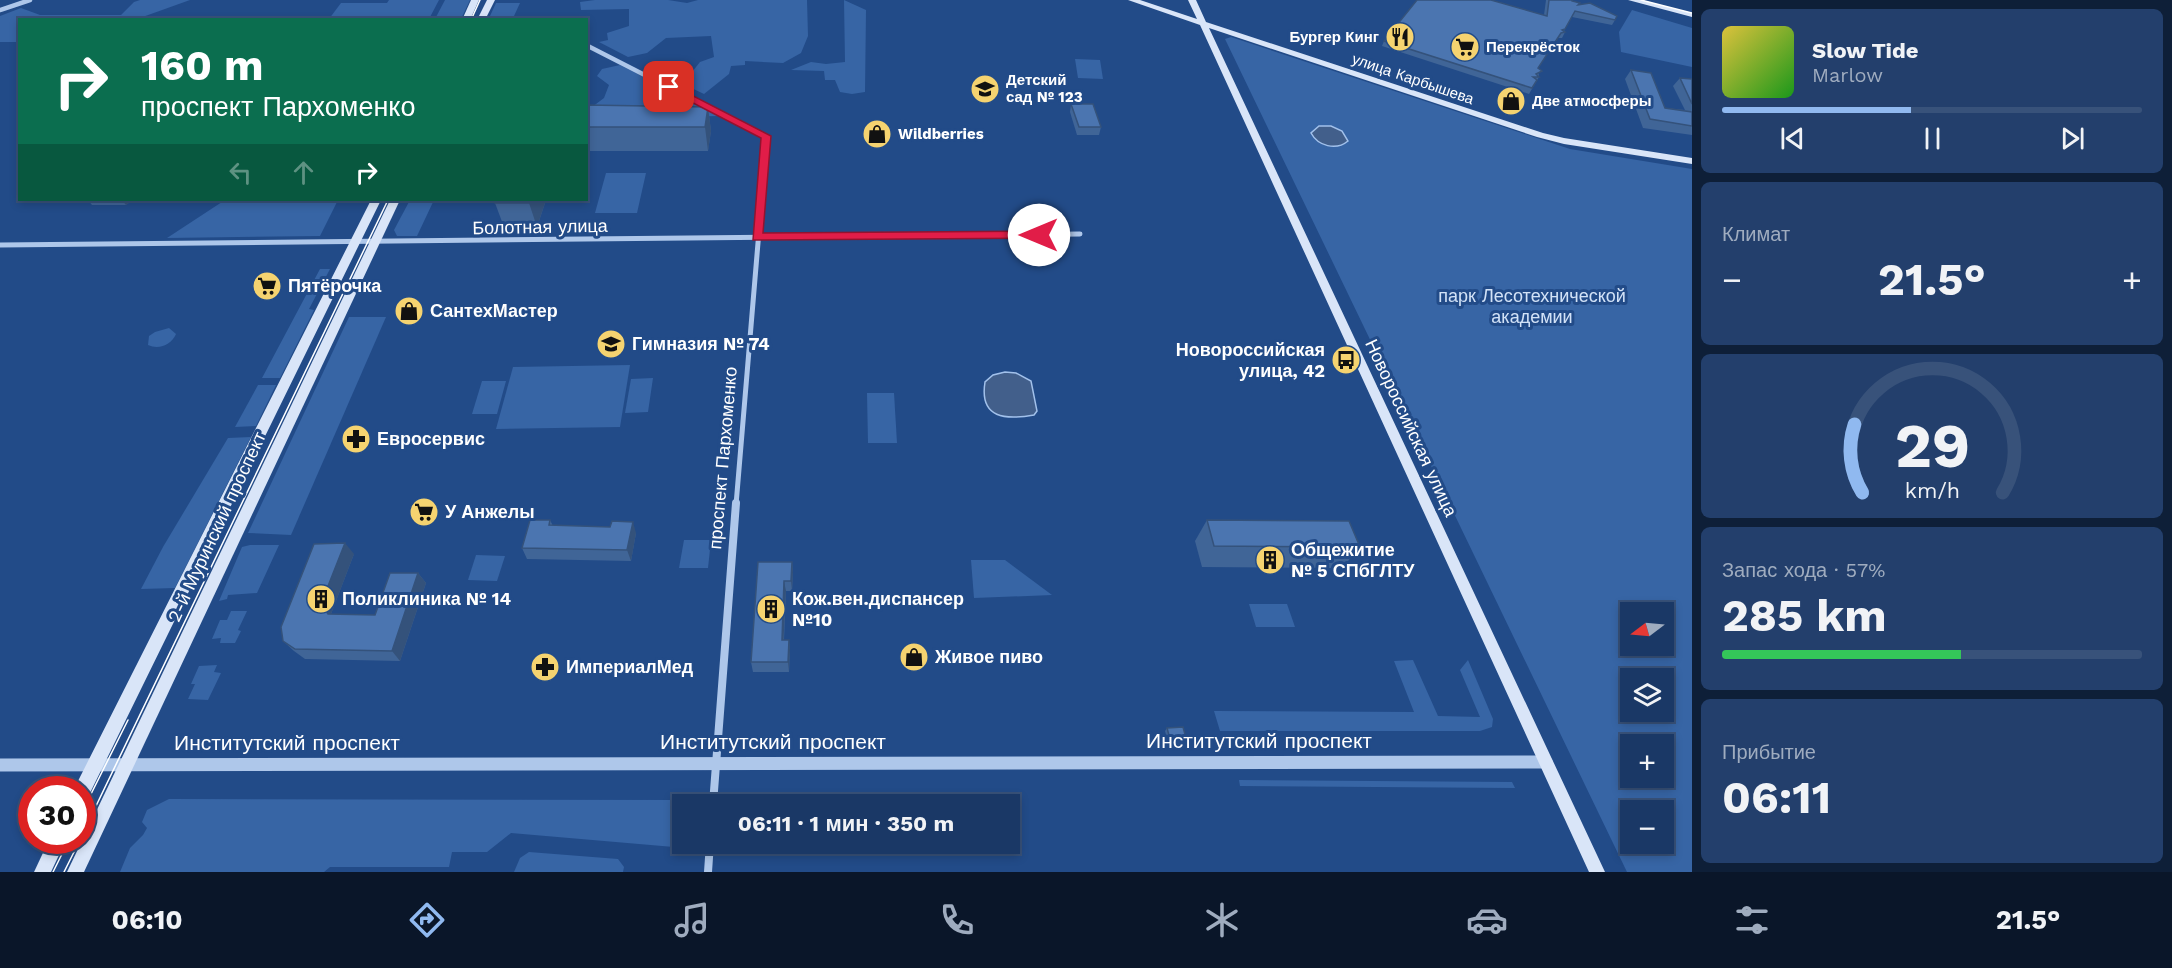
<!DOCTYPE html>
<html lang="ru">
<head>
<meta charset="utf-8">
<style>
	:root { --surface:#1a3866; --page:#233f6c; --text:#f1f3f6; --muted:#9facbf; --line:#38527a; --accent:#90b9f0 }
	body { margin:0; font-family:"Work Sans",sans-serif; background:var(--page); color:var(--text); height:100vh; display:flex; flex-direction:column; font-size:22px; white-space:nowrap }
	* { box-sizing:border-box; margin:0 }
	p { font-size:20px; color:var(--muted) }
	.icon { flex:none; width:33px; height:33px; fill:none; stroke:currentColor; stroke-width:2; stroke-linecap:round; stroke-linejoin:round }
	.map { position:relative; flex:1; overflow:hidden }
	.side { display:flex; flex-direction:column; gap:9px; padding:9px; background:#0e1f38; width:480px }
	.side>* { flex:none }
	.top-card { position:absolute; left:18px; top:18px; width:570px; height:183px; border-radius:0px; box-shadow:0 3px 9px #0003,0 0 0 2px var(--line); background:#0b6e4f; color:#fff; overflow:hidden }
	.needle { width:39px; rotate:254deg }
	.tools { position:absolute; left:1620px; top:602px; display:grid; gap:12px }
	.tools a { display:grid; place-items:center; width:54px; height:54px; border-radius:0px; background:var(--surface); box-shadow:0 3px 9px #0003,0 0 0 2px var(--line); font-size:30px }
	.speed { position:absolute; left:18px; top:776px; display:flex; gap:12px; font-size:30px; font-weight:700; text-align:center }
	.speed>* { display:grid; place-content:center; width:78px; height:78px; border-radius:50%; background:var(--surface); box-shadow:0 3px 9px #0003,0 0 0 2px var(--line); line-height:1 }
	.speed .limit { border:9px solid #d22; background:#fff; color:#111 }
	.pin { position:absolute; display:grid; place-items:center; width:51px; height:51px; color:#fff; margin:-26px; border-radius:12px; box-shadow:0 3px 9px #0006 }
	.me { position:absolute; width:66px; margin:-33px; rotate:270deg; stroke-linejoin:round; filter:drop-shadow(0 0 4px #0008) }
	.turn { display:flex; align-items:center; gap:21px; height:126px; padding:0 24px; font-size:27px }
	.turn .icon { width:78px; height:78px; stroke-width:2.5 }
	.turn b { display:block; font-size:42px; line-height:51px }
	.lanes { display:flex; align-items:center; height:57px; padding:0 24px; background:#0003; justify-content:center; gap:30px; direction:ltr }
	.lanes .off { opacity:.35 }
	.big { font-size:45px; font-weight:700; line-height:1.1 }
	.side .tile { flex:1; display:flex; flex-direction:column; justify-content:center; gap:9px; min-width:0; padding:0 21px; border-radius:9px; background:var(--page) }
	.side .dial { align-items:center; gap:0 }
	.dial svg { height:156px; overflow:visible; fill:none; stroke:var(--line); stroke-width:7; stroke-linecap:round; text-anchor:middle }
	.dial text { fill:var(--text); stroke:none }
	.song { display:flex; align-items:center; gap:18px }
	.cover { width:72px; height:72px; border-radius:9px; background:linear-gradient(135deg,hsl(50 70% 55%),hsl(120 70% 35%)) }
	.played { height:6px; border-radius:3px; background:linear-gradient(90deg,var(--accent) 45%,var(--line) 45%) }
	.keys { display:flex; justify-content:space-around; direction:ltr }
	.heat { display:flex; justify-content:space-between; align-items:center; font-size:33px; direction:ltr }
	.charge { height:9px; border-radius:4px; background:linear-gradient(90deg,#34c759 57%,var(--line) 0) }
	.trip { position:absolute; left:672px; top:794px; width:348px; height:60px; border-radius:0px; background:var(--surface); box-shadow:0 3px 9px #0003,0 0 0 2px var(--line); font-weight:700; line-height:60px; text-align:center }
	.menu { display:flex; height:96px; justify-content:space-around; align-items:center; background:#0a1629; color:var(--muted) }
	.menu .icon { width:42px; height:42px }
	.menu .selected { color:var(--accent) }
	.menu b { font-size:27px; color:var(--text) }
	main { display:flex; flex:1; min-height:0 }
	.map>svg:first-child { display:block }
</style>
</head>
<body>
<main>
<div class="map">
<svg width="1692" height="872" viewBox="0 0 1692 872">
	<rect width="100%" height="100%" fill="#224b88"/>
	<g fill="#3765a5" fill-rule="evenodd">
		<polygon points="140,0 190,0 137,19 20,20 19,42 0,42 0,16 21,8 40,15 121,15 134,2"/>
		<polygon points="389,0 439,0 429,19 329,19 341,3 387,3"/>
		<polygon points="445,0 470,0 461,19 435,19"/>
		<polygon points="595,0 668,0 687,3 698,0 807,0 808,36 801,53 783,63 745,61 745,65 731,66 729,74 704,94 660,73 660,69 692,72 700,62 714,57 711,36 666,38 647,53 628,57 599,42 608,40 607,33 629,26 629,9 581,10 580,2"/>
		<polygon points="844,0 866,10 865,92 852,94 840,92 835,80 825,80 824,71 791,70 811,62 826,64 845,62"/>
		<polygon points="496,3 520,3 514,16 490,16"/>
		<polygon points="1632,10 1692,28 1692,67 1621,52 1619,32"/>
		<path d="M1231 37 1570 149 1692 169V872H1627L1225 39ZM1630 612H1664V645H1630ZM1630 678H1664V711H1630ZM1630 744H1664V777H1630ZM1630 810H1664V843H1630Z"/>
		<polygon points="1075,59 1100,60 1103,79 1078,78"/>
		<polygon points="620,65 721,116 609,118 592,107 604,98 609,85 597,76 602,69"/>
		<polygon points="606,173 646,173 637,213 595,213"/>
		<polygon points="225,200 338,200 320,236 167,238"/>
		<polygon points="410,200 434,200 417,236 397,236 394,230"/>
		<polygon points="320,269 330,269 309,309 314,310 280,378 262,378"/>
		<polygon points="349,317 386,317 291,535 248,533"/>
		<path d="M169 328 176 334C171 345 159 350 148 345L149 336 155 332Z"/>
		<polygon points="630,365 620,427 496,429 513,367"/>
		<polygon points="653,378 648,412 625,413 631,379"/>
		<polygon points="482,381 506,381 497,414 472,414"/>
		<polygon points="258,385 276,385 256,426 235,427"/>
		<polygon points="867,393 894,393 897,443 868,443"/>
		<polygon points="251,437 175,588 141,589 163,547 228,438"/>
		<polygon points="684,540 711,540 708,568 679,568"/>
		<polygon points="250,545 279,545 257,593 228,595 227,599 219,601 242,547"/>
		<polygon points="476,555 505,556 497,581 468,580"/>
		<polygon points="1005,560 1052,595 974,598 971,560"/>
		<polygon points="1249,604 1287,604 1295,627 1256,627"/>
		<polygon points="231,611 247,611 238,630 241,631 235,643 220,643 221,638 212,639 220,620 227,620"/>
		<polygon points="1413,660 1438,716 1480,717 1460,670 1468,660 1493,719 1492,727 1480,731 1220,731 1214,711 1414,712 1394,661"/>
		<polygon points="217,665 214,672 221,673 208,700 188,699 195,684 191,684 199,666"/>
		<polygon points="1239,780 1512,782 1515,788 1240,786"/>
		<polygon points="169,799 683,800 691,804 682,804 682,843 697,843 697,849 511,833 487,852 452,852 449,867 330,867 324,872 120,872 130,848 143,835 147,828 142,822 147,810"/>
		<polygon points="529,852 618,859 624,867 623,872 514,872 520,858"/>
	</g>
	<g fill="#425f8b" stroke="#a2c1eb" stroke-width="1.5">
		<path d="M1319 126H1331L1342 131 1348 141C1336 151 1318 146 1311 133Z"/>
		<path d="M1005 372 1016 373 1031 381 1037 411 1034 415C1006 420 979 419 985 382L993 375Z"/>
	</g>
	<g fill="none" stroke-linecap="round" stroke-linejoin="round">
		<g stroke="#aec7ea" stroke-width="4.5">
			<polyline points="0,10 30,0"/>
			<polyline points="482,19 538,20"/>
			<polyline points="586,45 766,137 760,220"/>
		</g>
		<g stroke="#aec7ea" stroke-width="5">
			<polyline points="0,245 1080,234"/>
			<polyline points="736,505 760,219"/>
		</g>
		<g stroke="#aec7ea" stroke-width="8">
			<polyline points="713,804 736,503"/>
			<polyline points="708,872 710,843"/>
		</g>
		<polyline stroke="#aec7ea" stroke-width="13" points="0,765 1546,762"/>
		<g fill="#d9e5f8" fill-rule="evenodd">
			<polygon points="471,0 479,0 470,20 462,20"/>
			<polygon points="487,0 495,0 485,20 477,20"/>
			<polygon points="1128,0 1140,0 1197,19 1188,0 1196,0 1206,22 1543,133 1564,138 1692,158 1692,164 1564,144 1537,137 1209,28 1605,872 1589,872 1200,25"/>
			<polygon points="1628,0 1641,0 1692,13 1692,17"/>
			<polygon points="371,200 381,200 88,797 82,799 82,789 75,789 76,785"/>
			<polygon points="390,200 400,200 84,872 67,872"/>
			<polygon points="49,840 66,840 51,872 34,872"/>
		</g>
		<g stroke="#fff" stroke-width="1.5">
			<polyline points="1641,0 1692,13"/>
			<polyline points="471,20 480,0"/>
			<polyline points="82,812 128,720"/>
			<polyline points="82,835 388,200"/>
			<polyline points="53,872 69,840"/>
			<polyline points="64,872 80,840"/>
		</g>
	</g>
	<g fill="#406597">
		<polygon points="1546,0 1572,0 1578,5 1615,20 1612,25 1572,17 1564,31 1565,32 1562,38 1558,38 1538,68 1539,77 1529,94 1382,46 1384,41 1544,15"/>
		<polygon points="1631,70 1665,108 1685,110 1673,86 1680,78 1692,79 1692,135 1643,128 1625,79"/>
		<polygon points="1071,104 1101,127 1099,135 1077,135 1070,112"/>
		<polygon points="586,105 708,107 711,131 708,151 586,151"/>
		<polygon points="88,200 133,200 126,205 92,205"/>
		<polygon points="496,200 546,200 537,227 504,227 495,203"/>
		<polygon points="550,520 553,526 636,533 631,561 527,559 522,548"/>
		<polygon points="1207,520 1360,547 1342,568 1202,567 1195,541"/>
		<polygon points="354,554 331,614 375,615 418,573 426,583 400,661 305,659 294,651 283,641"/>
		<polygon points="792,562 793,572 792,591 786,591 784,640 789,640 790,650 789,672 753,672 751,662"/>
		<polygon points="1167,728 1186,738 1184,741 1168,742 1165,731"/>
	</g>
	<g fill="#34527b">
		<polygon points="708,107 711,131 708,151 705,127"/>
		<polygon points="122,200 133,200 126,205"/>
		<polygon points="530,200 546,200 537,227 529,203"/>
		<polygon points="633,522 636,533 631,561 627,550"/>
		<polygon points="345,543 354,554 331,614 328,614 321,604"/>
		<polygon points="792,562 793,572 792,591 791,581"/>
		<polygon points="418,573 426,583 400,661 392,651"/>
		<polygon points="784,581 786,591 783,650 782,640"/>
		<polygon points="789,640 790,650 789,672 788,662"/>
	</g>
	<g fill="#4b75b0" stroke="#34527b" stroke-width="1.5">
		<polygon points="1417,0 1491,0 1547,16 1549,0 1572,0 1572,1 1580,3 1578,5 1590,3 1617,16 1615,20 1575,11 1565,29 1562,30 1565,32 1561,33 1538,68 1542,71 1536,74 1539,77 1533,77 1537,80 1532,88 1384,41"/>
		<polygon points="1631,70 1651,73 1665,108 1692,112 1692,126 1650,119"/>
		<polygon points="1680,78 1692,79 1692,104"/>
		<polygon points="1071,104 1093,104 1101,127 1079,127"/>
		<polygon points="586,105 708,107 705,127 586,127"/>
		<polygon points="496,200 530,200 529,203 495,203"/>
		<polygon points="530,520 550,520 549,525 610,527 612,521 633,522 627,550 522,548"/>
		<polygon points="1207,520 1349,521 1360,547 1214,546"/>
		<polygon points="345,543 321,604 328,614 375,615 390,573 418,573 392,651 295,649 283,641 281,627 314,544"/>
		<polygon points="758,562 792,562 791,581 784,581 782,640 789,640 788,662 751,662"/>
		<polygon points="1183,727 1186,738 1170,739 1167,728"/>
	</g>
	<polygon fill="#e11d48" stroke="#92132f" stroke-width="1.5" points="666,85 672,85 771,136 763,233 1039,231 1045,235 1039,238 753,240 761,138 666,89"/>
	<defs>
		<g id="restaurant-disc" transform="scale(1.5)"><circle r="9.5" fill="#f5d370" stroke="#224b88"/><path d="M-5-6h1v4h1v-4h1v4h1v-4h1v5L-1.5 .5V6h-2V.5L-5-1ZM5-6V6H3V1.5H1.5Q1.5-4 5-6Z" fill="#111"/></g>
		<g id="supermarket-disc" transform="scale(1.5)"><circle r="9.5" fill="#f5d370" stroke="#224b88"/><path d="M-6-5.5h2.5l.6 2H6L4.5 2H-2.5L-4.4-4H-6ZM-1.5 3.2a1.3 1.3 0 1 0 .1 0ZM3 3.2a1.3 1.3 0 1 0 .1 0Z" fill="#111"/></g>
		<g id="school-disc" transform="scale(1.5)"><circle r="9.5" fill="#f5d370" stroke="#224b88"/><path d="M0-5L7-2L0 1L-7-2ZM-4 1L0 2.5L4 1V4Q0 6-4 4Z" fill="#111"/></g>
		<g id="shop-disc" transform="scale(1.5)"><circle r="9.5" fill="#f5d370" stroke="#224b88"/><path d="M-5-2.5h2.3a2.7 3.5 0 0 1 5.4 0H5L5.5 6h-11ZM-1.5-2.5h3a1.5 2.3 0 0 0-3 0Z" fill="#111"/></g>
		<g id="bus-disc" transform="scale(1.5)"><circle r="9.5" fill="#f5d370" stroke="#224b88"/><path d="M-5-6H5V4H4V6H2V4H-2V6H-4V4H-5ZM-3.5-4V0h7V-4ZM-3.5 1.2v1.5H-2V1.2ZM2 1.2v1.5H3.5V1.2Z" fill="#111"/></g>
		<g id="pharmacy-disc" transform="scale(1.5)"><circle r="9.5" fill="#f5d370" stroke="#224b88"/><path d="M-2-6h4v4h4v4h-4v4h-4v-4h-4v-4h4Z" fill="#111"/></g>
		<g id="building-disc" transform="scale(1.5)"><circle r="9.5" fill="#f5d370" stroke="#224b88"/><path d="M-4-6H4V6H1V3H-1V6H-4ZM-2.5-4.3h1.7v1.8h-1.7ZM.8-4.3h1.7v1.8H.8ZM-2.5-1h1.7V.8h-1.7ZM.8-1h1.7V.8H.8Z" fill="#111"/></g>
	</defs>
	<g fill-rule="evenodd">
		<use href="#restaurant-disc" x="1400" y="37"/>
		<use href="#supermarket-disc" x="1465" y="47"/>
		<use href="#school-disc" x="985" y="89"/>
		<use href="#shop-disc" x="1511" y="101"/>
		<use href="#shop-disc" x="877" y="134"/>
		<use href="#supermarket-disc" x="267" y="286"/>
		<use href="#shop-disc" x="409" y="311"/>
		<use href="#school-disc" x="611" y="344"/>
		<use href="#bus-disc" x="1346" y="360"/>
		<use href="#pharmacy-disc" x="356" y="439"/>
		<use href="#supermarket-disc" x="424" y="512"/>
		<use href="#building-disc" x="1270" y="560"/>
		<use href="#building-disc" x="321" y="599"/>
		<use href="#building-disc" x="771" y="609"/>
		<use href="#shop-disc" x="914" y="657"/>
		<use href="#pharmacy-disc" x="545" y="667"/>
	</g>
	<g text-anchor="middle" stroke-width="6" stroke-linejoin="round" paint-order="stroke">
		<g font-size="15" font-weight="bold" fill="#fff" stroke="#224b88" text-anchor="start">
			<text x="1379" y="42" text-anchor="end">Бургер Кинг</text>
			<text x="1486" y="52">Перекрёсток</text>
			<text x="1006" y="85">Детский<tspan x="1006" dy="17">сад № 123</tspan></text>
			<text x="1532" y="106">Две атмосферы</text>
			<text x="898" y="139">Wildberries</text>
		</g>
		<g font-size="15" fill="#fff" stroke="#224b88">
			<text transform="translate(1413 79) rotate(19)" y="5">улица Карбышева</text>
		</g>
		<g font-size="18" fill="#fff" stroke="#224b88">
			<text transform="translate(540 227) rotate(-1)" y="6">Болотная улица</text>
			<text transform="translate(1411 428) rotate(65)" y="6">Новороссийская улица</text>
			<text transform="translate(723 458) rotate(-85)" y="6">проспект Пархоменко</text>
			<text transform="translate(217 527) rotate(-65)" y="6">2-й Муринский проспект</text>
		</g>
		<g font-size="18" font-weight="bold" fill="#fff" stroke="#224b88" text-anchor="start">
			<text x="288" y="292">Пятёрочка</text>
			<text x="430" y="317">СантехМастер</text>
			<text x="632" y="350">Гимназия № 74</text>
			<text x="1325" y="356" text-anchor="end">Новороссийская<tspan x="1325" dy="21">улица, 42</tspan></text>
			<text x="377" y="445">Евросервис</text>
			<text x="445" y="518">У Анжелы</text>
			<text x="1291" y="556">Общежитие<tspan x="1291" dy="21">№ 5 СПбГЛТУ</tspan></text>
			<text x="342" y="605">Поликлиника № 14</text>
			<text x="792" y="605">Кож.вен.диспансер<tspan x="792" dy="21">№10</tspan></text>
			<text x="935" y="663">Живое пиво</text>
			<text x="566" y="673">ИмпериалМед</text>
		</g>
		<g font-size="18" fill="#d2e2f7" stroke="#224b88">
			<text x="1532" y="302">парк Лесотехнической<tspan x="1532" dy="21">академии</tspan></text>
		</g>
		<g font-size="21" fill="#fff" stroke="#224b88">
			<text x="1259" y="748">Институтский проспект</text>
			<text x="773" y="749">Институтский проспект</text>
			<text x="287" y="750">Институтский проспект</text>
		</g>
	</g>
</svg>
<div class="tools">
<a><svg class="needle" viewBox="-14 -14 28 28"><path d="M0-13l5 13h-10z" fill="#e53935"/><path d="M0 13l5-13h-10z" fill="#9facbf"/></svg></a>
<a><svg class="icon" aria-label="layers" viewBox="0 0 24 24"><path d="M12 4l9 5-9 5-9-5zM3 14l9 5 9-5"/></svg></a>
<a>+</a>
<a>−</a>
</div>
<div class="speed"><div class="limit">30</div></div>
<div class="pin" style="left:669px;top:87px;background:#d93025"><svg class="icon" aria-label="arrive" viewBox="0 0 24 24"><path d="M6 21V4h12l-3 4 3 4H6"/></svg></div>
<svg class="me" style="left:1039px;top:235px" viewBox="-20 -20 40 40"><circle r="19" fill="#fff"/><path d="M0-13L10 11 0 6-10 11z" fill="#e11d48"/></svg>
<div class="trip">06:11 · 1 мин · 350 m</div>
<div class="top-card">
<div class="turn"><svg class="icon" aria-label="right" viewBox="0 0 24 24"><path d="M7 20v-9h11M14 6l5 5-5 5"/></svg><div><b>160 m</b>проспект Пархоменко</div></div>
<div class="lanes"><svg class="icon off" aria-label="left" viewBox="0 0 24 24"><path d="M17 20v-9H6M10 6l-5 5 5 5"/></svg><svg class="icon off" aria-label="ahead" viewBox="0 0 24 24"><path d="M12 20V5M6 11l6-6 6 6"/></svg><svg class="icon" aria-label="right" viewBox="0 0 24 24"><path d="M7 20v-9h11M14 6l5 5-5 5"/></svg></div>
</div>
</div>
<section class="side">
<div class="tile">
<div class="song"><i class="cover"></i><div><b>Slow Tide</b><p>Marlow</p></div></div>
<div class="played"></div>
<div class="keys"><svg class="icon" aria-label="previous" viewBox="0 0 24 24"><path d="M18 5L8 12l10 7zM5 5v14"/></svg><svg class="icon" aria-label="pause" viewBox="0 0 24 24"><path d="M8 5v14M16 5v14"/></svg><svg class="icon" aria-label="next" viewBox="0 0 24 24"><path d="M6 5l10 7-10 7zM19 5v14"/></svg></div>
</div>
<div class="tile"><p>Климат</p>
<div class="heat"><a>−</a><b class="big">21.5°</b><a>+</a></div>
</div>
<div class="tile dial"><svg viewBox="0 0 100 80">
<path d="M14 69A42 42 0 1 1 86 69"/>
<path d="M14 69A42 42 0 0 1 10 34" stroke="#90b9f0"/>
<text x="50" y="56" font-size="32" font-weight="700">29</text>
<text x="50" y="72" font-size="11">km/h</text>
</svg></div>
<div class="tile"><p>Запас хода · 57%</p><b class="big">285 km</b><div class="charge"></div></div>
<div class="tile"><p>Прибытие</p><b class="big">06:11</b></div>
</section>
</main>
<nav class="menu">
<b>06:10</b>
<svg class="icon selected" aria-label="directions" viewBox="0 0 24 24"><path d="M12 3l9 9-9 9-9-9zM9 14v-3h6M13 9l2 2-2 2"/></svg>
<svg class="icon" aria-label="music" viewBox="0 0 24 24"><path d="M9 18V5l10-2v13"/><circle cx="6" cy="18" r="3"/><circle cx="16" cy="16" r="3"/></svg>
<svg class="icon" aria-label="phone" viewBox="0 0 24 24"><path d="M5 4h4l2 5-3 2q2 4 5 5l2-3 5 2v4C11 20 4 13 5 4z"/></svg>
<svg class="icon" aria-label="climate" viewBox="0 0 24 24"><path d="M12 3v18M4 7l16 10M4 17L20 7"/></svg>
<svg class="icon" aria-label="car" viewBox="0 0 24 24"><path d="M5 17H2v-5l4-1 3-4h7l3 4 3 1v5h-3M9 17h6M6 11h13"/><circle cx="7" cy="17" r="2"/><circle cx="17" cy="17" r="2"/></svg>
<svg class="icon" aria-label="filters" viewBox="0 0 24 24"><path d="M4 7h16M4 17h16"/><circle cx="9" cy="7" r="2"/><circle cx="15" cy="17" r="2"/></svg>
<b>21.5°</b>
</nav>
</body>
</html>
